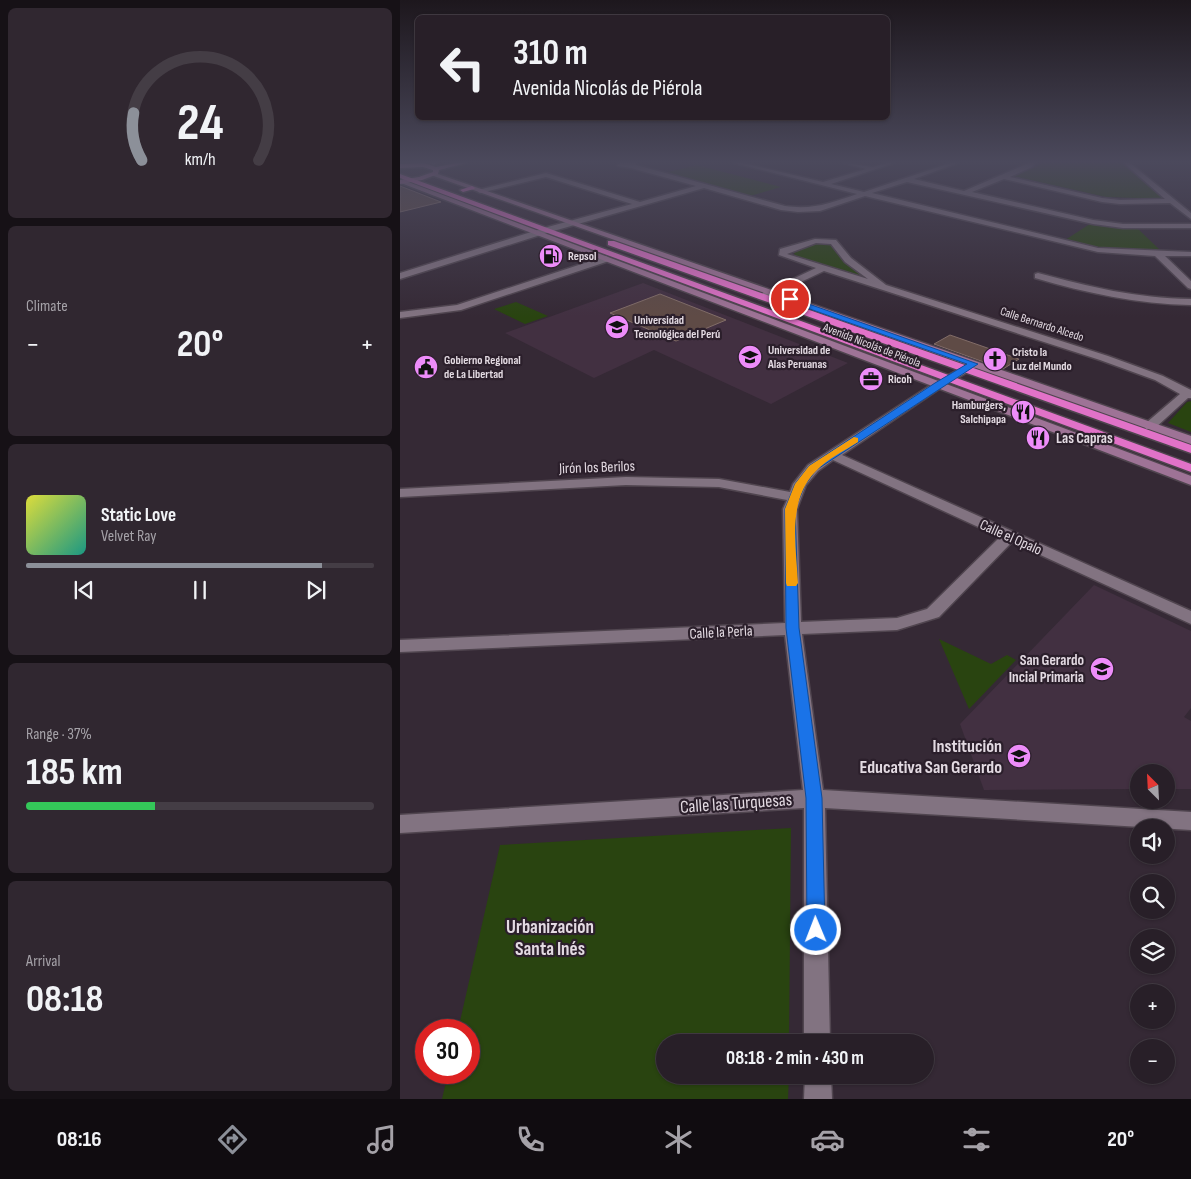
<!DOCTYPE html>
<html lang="en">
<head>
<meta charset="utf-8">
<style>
	:root { --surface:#281f28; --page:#302730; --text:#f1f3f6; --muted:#a5a2a8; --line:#443d45; --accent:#8c9099 }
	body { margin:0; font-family:"Sofia Sans Condensed",sans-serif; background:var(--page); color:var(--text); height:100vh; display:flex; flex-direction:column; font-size:19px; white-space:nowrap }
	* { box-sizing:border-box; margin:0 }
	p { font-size:16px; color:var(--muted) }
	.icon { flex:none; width:28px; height:28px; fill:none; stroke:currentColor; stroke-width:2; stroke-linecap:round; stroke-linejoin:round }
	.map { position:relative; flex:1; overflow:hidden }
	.drawer { display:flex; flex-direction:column; gap:8px; padding:8px; background:#161116; width:400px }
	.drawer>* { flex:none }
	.guide { position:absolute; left:15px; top:15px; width:475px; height:105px; border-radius:8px; box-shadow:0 1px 4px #0004,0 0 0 1px var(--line); background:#281f28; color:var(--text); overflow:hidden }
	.needle { width:32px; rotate:336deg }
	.tools { position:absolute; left:730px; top:764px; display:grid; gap:10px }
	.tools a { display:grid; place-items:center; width:45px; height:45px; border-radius:50%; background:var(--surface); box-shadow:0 1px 4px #0004,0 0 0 1px var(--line); font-size:25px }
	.speed { position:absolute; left:15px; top:1019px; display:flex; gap:10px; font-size:25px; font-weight:700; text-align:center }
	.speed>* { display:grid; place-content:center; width:65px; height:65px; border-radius:50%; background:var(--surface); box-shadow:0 1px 4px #0004,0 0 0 1px var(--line); line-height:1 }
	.speed .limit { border:8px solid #d22; background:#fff; color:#111 }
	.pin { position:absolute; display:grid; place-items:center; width:42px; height:42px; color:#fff; margin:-21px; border:2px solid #fff; border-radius:50%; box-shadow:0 1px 5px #0007 }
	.me { position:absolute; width:55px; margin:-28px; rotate:359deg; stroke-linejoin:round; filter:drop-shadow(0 0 4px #0008) }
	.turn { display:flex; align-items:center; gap:18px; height:105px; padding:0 15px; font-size:22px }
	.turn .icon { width:65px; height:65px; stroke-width:2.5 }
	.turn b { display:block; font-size:35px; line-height:42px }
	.big { font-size:38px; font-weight:700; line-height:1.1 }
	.drawer .widget { flex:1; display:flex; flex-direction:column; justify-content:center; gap:8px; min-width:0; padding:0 18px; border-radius:8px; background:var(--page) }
	.drawer .dial { align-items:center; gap:0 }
	.dial svg { height:130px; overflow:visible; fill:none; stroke:var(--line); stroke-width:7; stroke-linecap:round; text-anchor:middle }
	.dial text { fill:var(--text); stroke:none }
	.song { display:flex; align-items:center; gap:15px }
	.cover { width:60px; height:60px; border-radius:8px; background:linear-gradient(135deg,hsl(60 70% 55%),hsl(170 70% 35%)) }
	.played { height:5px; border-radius:2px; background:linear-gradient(90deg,var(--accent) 85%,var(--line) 85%) }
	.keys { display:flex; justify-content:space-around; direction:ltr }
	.heat { display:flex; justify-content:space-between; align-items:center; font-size:28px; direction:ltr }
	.charge { height:8px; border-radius:4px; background:linear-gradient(90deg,#34c759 37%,var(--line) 0) }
	.trip { position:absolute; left:256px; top:1034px; width:278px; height:50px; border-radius:25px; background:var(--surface); box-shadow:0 1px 4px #0004,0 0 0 1px var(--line); font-weight:700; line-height:50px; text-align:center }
	.tabs { display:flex; height:80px; justify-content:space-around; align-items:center; background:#100c10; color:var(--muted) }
	.tabs .icon { width:35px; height:35px }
	.tabs .active { color:var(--accent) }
	.tabs b { font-size:22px; color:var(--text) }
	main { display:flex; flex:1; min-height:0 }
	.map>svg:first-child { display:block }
</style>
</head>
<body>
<main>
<section class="drawer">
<div class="widget dial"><svg viewBox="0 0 100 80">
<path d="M14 69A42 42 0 1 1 86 69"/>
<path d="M14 69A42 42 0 0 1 9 40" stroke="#8c9099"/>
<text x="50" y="56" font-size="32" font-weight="700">24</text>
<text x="50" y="72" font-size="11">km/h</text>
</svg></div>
<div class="widget"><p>Climate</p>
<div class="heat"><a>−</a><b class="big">20°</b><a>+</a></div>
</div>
<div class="widget">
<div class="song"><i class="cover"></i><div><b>Static Love</b><p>Velvet Ray</p></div></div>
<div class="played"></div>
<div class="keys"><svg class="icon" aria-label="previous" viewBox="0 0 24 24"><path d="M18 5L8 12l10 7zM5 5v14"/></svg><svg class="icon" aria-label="pause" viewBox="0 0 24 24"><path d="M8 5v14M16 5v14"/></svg><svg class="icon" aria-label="next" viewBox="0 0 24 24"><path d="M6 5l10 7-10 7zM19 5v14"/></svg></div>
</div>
<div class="widget"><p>Range · 37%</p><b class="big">185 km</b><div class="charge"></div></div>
<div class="widget"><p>Arrival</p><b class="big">08:18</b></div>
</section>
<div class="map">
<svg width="791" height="1099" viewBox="0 0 791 1099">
	<rect width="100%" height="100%" fill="#352935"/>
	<g fill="#423041">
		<polygon points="243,283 448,363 371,404 254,350 194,378 105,333"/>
		<polygon points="694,585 791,631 791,708 784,717 791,721 791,789 766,789 766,772 739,772 739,789 584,790 560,724"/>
	</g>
	<g fill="#294410">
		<polygon points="642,163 724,163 767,199 706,197 613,176 637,166"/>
		<polygon points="297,165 381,187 350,196 264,173"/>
		<polygon points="693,222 736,227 760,250 757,254 698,250 689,245 665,240"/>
		<polygon points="420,242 434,243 470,279 398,258 394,254 395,250"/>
		<polygon points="116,302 148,316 125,324 94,309"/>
		<polygon points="791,401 791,432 768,423 787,402"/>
		<polygon points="539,639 591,664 607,655 616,660 569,709"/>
		<polygon points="391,828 389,1042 265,1042 265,1075 389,1075 388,1099 42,1099 48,1073 69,1072 69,1030 58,1030 100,845"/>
	</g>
	<g fill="#5f4b46" stroke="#826d68">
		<polygon points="0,186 13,191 41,202 0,212"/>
		<polygon points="260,294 326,320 276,341 210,313"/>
		<polygon points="550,335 619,359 603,369 534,344"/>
	</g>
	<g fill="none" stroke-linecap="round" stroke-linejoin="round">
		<g stroke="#50454f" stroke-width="3">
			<g id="street">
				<polygon points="29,163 37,163 34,165"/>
				<path d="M220 163H236V165L385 206C413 210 431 203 457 194L334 163H343L423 182 466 169 444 163 473 167 486 163H494L431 184 464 192 550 163H558L514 179 564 191 629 163H635L632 167 610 177 702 198 720 200 765 199 724 163H730L791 213V219L770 203 720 204 702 202 604 179 572 192 693 220 723 224H791V228H723L693 224 507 182 472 193 698 248 791 252V256H765L791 281V289L788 288 755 256 698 252 465 196 420 211 398 212 381 210 304 188 150 232 0 279V273L144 228 232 204 146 177 80 193 78 192V190L146 173 240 202 296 186 231 168 218 166 217 165Z"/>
				<path d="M415 239 436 240 451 258 486 285 708 356 763 376 791 390V398H788L754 429H746L744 426 746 423 780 394 755 380 700 360 424 271 365 299H359V295L416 268 379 255 380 249ZM416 243 431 244 445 262 468 279 387 254Z"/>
				<polygon points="206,256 210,259 209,261 61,310 0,318 0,312 57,305"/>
				<path d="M638 273C690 287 736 298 791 299V305C737 304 686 293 635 278V274Z"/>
				<path d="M574 361 579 364 578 366 542 387 442 455 791 611V624L612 542 539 617 497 630 402 634 423 790 791 812V830L425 808 430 1042H404V808L0 833V815L403 790 385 635 0 652V640L385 623 383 509 387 500 319 487 226 485 0 497V489L226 477 319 479 390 492 393 484 408 465 534 383ZM433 460 600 537 527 609 497 618 401 622 397 509 406 485 418 471Z"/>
				<polygon points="405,1075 431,1075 432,1099 404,1099"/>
			</g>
		</g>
		<g stroke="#50454f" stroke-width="3">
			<g id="secondary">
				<polygon points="31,173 35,173 791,436 791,444 31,175"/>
				<polygon points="3,180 791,476 791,485 1,183 0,181"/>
			</g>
		</g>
		<g stroke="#50454f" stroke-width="3">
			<polygon id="primary" points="56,163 66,163 39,170 38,174 22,180 0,184 0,180 19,177 33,172 33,170 23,167 0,168 0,164 24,163 36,167"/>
		</g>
		<g stroke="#50454f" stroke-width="3">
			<g id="highway">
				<polygon points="0,174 791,464 791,472 0,178"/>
				<polygon points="72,186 75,188 74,189 63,192 60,190"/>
				<polygon points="208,241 214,241 791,445 791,453 208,245"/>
			</g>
		</g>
		<use href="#street" fill="#827381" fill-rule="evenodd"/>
		<use href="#secondary" fill="#9e7396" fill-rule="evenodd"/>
		<use href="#primary" fill="#bb72ac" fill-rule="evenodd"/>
		<use href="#highway" fill="#e172c8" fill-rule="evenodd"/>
	</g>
	<linearGradient id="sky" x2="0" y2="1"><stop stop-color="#1d171d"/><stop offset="0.51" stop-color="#4b495c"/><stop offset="1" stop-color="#4b495c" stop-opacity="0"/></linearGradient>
	<rect width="791" height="317" fill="url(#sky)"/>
	<polygon fill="#1a73e8" stroke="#114b97" points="387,298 392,298 578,364 416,470 405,485 395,509 399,628 422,798 425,930 422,936 416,938 410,936 407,930 406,798 386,628 385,509 395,484 409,466 535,383 567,364 387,301"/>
	<path fill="#f59e0b" d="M454 437 458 438V442C444 451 427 459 416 471 387 500 396 545 398 583L396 586H387L386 583 385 509 395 484 409 466Z"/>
	<defs>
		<g id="fuel-disc" transform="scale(1.25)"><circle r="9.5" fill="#ed8cf9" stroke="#2b1f2b"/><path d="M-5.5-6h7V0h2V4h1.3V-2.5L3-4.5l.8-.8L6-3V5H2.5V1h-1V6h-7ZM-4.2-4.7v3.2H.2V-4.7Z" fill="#111"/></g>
		<g id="university-disc" transform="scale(1.25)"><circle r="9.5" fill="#ed8cf9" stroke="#2b1f2b"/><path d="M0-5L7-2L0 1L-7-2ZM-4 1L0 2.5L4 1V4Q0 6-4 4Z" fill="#111"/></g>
		<g id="church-disc" transform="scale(1.25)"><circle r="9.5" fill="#ed8cf9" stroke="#2b1f2b"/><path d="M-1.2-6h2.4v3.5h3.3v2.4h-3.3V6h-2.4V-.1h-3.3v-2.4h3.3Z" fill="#111"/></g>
		<g id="civic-disc" transform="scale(1.25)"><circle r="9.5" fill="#ed8cf9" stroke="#2b1f2b"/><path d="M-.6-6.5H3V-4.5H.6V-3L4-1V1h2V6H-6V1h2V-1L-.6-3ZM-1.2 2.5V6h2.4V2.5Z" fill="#111"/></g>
		<g id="office-disc" transform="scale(1.25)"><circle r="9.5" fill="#ed8cf9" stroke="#2b1f2b"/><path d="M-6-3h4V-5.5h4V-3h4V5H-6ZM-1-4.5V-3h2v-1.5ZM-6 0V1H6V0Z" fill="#111"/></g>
		<g id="restaurant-disc" transform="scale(1.25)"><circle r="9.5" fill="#ed8cf9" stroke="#2b1f2b"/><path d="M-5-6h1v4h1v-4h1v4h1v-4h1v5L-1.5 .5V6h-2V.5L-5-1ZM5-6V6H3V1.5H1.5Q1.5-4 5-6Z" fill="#111"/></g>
		<g id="school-disc" transform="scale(1.25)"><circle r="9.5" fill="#ed8cf9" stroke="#2b1f2b"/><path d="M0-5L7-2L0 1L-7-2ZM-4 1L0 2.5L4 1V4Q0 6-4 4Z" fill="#111"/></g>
	</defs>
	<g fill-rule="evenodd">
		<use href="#fuel-disc" x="151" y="256"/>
		<use href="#university-disc" x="217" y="327"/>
		<use href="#university-disc" x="350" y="357"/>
		<use href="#church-disc" x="595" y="359"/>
		<use href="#civic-disc" x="26" y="367"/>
		<use href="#office-disc" x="471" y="379"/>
		<use href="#restaurant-disc" x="623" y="412"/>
		<use href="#restaurant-disc" x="638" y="438"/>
		<use href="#school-disc" x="702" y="669"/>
		<use href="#school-disc" x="619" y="756"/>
	</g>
	<g text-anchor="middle" stroke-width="4.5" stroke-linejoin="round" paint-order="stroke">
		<g font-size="12" font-weight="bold" fill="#e3dae2" stroke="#2b1f2b" text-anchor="start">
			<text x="168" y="260">Repsol</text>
			<text x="234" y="324">Universidad<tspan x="234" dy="14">Tecnológica del Perú</tspan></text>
			<text x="368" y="354">Universidad de<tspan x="368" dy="14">Alas Peruanas</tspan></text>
			<text x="612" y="356">Cristo la<tspan x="612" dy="14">Luz del Mundo</tspan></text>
			<text x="44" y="364">Gobierno Regional<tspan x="44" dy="14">de La Libertad</tspan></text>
			<text x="488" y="383">Ricoh</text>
			<text x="606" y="409" text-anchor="end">Hamburgers,<tspan x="606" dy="14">Salchipapa</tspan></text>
		</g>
		<g font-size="12" fill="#e3dae2" stroke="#2b1f2b">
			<text transform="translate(642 324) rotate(18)" y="4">Calle Bernardo Alcedo</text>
			<text transform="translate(472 345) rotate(21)" y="4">Avenida Nicolás de Piérola</text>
		</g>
		<g font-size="15" font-weight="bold" fill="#e3dae2" stroke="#2b1f2b" text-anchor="start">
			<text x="656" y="443">Las Capras</text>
			<text x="684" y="665" text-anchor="end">San Gerardo<tspan x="684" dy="17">Incial Primaria</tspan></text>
		</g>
		<g font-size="15" fill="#e3dae2" stroke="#2b1f2b">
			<text transform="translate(197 467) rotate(-2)" y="5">Jirón los Berilos</text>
			<text transform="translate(611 537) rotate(24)" y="5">Calle el Opalo</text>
			<text transform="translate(321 632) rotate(-3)" y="5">Calle la Perla</text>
		</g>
		<g font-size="18" font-weight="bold" fill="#e3dae2" stroke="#2b1f2b" text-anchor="end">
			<text x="602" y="752">Institución<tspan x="602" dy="21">Educativa San Gerardo</tspan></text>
		</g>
		<g font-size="18" fill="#e3dae2" stroke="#2b1f2b">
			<text transform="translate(336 803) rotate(-4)" y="6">Calle las Turquesas</text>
		</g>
		<g font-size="19" font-weight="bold" fill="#e3dae2" stroke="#2b1f2b">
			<text x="150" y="933">Urbanización<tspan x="150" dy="22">Santa Inés</tspan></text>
		</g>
	</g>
</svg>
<div class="tools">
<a><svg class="needle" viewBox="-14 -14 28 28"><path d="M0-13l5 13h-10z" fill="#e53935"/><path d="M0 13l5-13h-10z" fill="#a5a2a8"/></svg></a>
<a><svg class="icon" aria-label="sound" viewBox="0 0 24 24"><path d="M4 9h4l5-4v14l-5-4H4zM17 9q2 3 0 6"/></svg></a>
<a><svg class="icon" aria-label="search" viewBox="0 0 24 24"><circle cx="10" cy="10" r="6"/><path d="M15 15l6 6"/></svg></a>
<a><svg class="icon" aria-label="layers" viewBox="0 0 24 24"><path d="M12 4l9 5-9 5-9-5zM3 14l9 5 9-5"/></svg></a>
<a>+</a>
<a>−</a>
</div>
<div class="speed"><div class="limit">30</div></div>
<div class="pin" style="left:390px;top:299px;background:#d93025"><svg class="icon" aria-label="arrive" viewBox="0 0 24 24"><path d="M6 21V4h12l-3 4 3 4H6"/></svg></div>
<svg class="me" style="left:416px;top:930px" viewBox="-20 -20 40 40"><circle r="17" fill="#1a73e8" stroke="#fff" stroke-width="3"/><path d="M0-11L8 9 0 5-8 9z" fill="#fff"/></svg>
<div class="trip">08:18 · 2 min · 430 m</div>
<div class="guide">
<div class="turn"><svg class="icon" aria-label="left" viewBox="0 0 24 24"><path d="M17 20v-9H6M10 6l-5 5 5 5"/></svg><div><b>310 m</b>Avenida Nicolás de Piérola</div></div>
</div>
</div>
</main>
<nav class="tabs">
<b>08:16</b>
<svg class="icon active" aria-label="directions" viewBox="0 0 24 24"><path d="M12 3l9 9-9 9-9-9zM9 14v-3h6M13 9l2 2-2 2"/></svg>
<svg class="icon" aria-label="music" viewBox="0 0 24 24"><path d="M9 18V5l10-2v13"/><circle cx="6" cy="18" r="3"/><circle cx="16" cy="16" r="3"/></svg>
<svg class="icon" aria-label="phone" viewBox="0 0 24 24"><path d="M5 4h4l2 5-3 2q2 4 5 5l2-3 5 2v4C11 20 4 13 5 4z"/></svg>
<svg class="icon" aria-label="climate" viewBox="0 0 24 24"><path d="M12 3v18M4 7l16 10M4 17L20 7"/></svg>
<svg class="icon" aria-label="car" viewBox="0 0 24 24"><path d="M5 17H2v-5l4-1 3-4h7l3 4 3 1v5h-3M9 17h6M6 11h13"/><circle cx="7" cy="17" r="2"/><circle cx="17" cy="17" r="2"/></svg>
<svg class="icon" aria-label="filters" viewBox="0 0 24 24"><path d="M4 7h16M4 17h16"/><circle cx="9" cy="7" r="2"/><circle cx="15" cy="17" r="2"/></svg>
<b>20°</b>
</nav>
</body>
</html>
